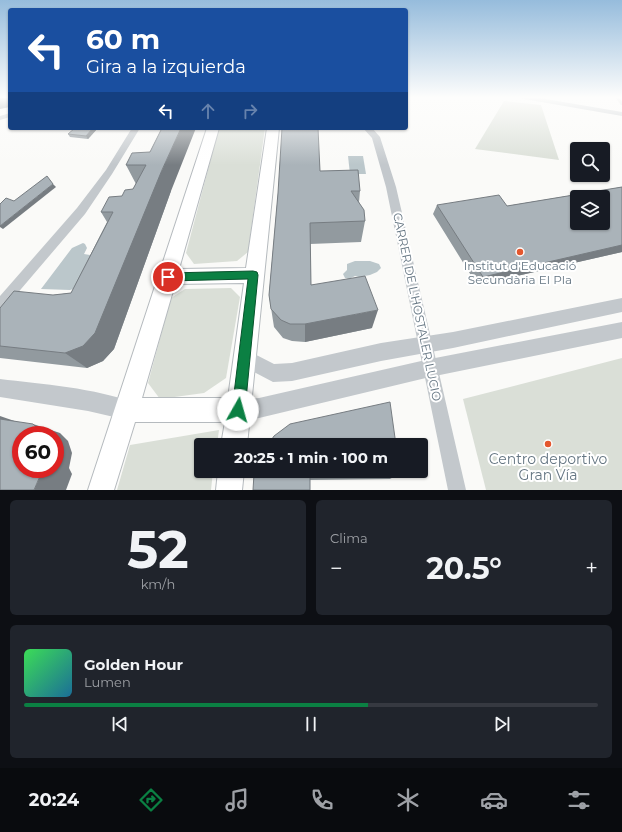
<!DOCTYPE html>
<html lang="es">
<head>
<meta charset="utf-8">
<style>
	:root { --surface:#171b24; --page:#20242c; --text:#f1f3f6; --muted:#9ea1a6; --line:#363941; --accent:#0b8043 }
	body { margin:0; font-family:Montserrat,sans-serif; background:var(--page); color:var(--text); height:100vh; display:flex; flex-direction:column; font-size:15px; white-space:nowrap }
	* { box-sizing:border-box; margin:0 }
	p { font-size:13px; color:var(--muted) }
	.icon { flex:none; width:22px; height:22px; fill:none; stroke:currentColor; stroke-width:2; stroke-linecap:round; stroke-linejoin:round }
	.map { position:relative; height:490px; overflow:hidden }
	.drawer { display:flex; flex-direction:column; gap:10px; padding:10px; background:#0d0f14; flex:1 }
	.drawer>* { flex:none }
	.banner { position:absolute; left:8px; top:8px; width:400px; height:122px; border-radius:4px; box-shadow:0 1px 3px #0004; background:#1a4fa0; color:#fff; overflow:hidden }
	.tools { position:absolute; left:570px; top:142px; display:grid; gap:8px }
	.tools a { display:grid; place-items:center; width:40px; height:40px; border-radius:4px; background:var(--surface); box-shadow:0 1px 3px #0004; font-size:20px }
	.speed { position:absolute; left:12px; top:426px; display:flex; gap:8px; font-size:20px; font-weight:700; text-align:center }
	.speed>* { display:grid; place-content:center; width:52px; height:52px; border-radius:50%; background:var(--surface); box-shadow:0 1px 3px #0004; line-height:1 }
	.speed .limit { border:6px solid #d22; background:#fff; color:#111 }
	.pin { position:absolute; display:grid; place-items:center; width:34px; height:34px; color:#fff; margin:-17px; border:2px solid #fff; border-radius:50%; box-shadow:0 1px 4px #0007 }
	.me { position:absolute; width:44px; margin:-22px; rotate:7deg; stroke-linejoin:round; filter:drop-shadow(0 0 3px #0008) }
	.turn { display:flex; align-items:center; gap:14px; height:84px; padding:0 12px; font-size:18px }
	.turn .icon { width:52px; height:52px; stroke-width:2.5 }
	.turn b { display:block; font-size:28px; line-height:34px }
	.lanes { display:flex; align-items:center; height:38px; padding:0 12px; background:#0003; justify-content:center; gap:20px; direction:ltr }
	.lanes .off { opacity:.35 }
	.big { font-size:30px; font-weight:700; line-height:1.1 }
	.drawer .card { flex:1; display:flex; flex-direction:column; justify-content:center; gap:6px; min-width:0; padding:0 14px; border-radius:6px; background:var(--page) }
	.drawer .dial { align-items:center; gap:0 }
	.dial b { font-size:52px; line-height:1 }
	.song { display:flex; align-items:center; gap:12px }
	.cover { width:48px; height:48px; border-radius:6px; background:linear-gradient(135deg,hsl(130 70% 55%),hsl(200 70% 35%)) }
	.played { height:4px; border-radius:2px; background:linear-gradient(90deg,var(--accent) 60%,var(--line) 60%) }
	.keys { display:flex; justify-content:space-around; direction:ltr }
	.heat { display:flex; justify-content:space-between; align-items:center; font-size:22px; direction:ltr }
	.drawer .tiles { flex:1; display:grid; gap:10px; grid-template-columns:1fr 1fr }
	.card:last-child { grid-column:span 2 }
	.trip { position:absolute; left:194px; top:438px; width:234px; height:40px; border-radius:4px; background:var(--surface); box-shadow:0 1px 3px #0004; font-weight:700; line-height:40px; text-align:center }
	.tabs { display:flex; height:64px; justify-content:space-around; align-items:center; background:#090b0e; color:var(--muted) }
	.tabs .icon { width:28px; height:28px }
	.tabs .current { color:var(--accent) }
	.tabs b { font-size:18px; color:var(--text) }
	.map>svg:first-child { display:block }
</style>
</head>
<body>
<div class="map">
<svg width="622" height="490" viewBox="0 0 622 490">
	<rect width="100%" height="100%" fill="#fafaf8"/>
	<g fill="#dadfd7">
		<polygon points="504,101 541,105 559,160 475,149"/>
		<polygon points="219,128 265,128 248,252 237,261 194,264 186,253"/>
		<polygon points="231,288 240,297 226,378 204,393 160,399 148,383 171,298 185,289"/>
		<polygon points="622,358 622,490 486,490 463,399"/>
		<polygon points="219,430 217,445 201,445 201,471 213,471 211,490 117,490 130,445"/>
	</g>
	<g fill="#bbc7cb">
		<polygon points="348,156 363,156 366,174 350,174"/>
		<polygon points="83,243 85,244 87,248 84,254 90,255 90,257 73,289 70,290 41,289 72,248"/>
		<polygon points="355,261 370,261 379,264 381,268 377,272 370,275 359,277 355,276 349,279 345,278 343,274 347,270 347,264"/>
	</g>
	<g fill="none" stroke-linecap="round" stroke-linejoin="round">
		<g stroke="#b5babe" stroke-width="2">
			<g id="primary">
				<path d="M207 128H219L179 269 246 268 267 128H279L247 445H221L225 422H135L114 490H88ZM244 283 228 398H142L175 284Z"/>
				<polygon points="218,471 244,471 242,490 216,490"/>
			</g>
		</g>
		<polygon fill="#c3c8cc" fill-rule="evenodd" points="615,97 618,97 622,101 622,105 621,105"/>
		<g fill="#c3c8cc" fill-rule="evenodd">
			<polygon points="521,97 534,97 622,112 622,116 524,99"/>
			<polygon points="10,113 10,117 0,120 0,116"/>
			<polygon points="132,128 140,128 112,174 85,214 4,309 0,311 0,296 77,208 106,170"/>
			<polygon points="363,128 372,128 380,137 396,187 466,490 448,490 386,187 372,138"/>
		</g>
		<g fill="#c3c8cc" fill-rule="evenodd">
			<polygon points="622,298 622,312 453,348 381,361 292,381 273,382 239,364 236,358 239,352 245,349 274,364 292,363 381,343 453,332"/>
			<polygon points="622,322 622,338 430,377 259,418 238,420 231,417 228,410 231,403 238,400 259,398 430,359"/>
			<path d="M0 379C40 384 97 388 134 403L137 410 134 417 127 420 88 411 0 397Z"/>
		</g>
		<use href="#primary" fill="#fff" fill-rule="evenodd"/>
	</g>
	<g fill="#929a9f">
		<polygon points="75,128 98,128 88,139 70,137 68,134"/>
		<polygon points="150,152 171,191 114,349 103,361 87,368 0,358 0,308 53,295 71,293 107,222 101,212 122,196 133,189 136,184 126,165"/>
		<polygon points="320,171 360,191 359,202 365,221 361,242 310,244 311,285 372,328 305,342 292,341 283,338 274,327 269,295 278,193"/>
		<polygon points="622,187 622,252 477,285 433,214 437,205 507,206"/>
		<polygon points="400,473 390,479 310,480 254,474"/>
	</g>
	<g fill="#777d82">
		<polygon points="0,97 10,97 10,107 0,109"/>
		<polygon points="93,128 98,128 88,139 86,136"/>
		<polygon points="181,128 196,128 171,191 114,349 103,361 87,368 65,353 162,170"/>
		<polygon points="53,184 56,187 3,229 0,227 0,226"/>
		<polygon points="622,245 622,252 477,285 483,277"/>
		<polygon points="378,310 372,328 305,342 305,324"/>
		<polygon points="0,416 26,425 0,422"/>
		<polygon points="33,424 60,433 68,441 72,453 69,468 72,474 66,490 34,490 43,469 55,469 55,435 42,435"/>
	</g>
	<g fill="#aab3b9" stroke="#777d82" fill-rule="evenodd">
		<polygon points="75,128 93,128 86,136 68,134"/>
		<polygon points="162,128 181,128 162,170 95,333 83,346 65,353 0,346 0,308 14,291 53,295 71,293 113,212 101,212 109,197 122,196 125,190 133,189 146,165 126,165 132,153 150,152"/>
		<polygon points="282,128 318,128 320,171 358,170 360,191 351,191 364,210 365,221 310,223 311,285 365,276 378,310 305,324 290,324 281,320 271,309 269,295 278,193"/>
		<polygon points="47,176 53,184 0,226 0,204 6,198 14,201"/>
		<path d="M622 187V245L483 277 437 205 499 195 507 206ZM577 197H603V223H577Z"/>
		<polygon points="390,402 396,445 268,445 274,436 290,424"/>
		<polygon points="0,419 33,424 41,432 42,435 21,435 21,469 43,469 34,490 0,490"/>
		<polygon points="255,471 400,471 400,473 310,475 310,490 253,490 254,474"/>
	</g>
	<linearGradient id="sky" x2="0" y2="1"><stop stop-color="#96bcdc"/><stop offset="0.59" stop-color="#fdfdfc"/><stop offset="1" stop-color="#fdfdfc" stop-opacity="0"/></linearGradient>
	<rect width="622" height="165" fill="url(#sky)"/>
	<polygon fill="#0b8043" stroke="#07532c" points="253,271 257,272 258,275 245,410 243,415 238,416 234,415 232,410 248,279 168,281 165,280 163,277 165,274 168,273"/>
	<g fill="#e4572e" stroke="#fff" stroke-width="1.5">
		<circle cx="520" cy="252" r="4"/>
		<circle cx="548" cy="444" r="4"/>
	</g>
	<g text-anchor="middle" stroke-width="4" stroke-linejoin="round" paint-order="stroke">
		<g font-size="12" fill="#657683" stroke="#fff">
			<text x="520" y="270">Institut d'Educació<tspan x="520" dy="14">Secundària El Pla</tspan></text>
		</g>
		<g font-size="12" fill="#657683" stroke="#fff">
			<text transform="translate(417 307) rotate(78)" y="4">CARRER DE L'HOSTALER LUCIO</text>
		</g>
		<g font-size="14" fill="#657683" stroke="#fff">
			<text x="548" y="464">Centro deportivo<tspan x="548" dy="16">Gran Vía</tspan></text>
		</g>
	</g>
</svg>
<div class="tools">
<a><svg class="icon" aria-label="search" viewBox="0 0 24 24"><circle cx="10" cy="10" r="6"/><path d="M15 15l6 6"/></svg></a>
<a><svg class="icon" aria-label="layers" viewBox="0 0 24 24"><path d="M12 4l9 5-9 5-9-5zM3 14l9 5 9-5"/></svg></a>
</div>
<div class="speed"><div class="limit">60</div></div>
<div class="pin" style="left:168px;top:277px;background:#d93025"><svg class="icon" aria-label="arrive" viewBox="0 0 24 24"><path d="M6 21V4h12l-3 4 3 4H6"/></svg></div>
<svg class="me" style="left:238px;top:410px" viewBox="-20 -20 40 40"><circle r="19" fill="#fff"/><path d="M0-13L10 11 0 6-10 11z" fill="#0b8043"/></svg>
<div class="trip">20:25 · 1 min · 100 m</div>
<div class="banner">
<div class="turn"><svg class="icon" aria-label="left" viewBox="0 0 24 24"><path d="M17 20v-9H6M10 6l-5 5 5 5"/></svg><div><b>60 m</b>Gira a la izquierda</div></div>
<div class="lanes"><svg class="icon" aria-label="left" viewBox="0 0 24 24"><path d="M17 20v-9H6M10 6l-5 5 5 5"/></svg><svg class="icon off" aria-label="ahead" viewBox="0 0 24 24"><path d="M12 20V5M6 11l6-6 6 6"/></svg><svg class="icon off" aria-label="right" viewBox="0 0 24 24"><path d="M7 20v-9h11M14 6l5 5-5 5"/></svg></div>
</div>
</div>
<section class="drawer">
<div class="tiles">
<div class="card dial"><b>52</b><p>km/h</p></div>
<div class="card"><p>Clima</p>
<div class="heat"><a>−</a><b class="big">20.5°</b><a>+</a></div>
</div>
<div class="card">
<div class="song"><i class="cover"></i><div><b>Golden Hour</b><p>Lumen</p></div></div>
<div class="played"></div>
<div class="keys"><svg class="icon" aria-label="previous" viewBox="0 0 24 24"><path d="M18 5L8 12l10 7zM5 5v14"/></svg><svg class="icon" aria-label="pause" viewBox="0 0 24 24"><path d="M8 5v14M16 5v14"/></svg><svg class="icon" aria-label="next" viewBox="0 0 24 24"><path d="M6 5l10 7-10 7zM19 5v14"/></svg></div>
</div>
</div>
</section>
<nav class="tabs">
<b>20:24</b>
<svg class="icon current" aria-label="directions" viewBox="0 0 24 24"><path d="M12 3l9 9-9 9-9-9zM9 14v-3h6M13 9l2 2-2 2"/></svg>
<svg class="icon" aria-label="music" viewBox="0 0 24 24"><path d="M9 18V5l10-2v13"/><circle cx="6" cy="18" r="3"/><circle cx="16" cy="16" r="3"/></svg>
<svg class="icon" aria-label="phone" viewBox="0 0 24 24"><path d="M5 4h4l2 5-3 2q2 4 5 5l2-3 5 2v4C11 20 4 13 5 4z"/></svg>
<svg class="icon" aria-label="climate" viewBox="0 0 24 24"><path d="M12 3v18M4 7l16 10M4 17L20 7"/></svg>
<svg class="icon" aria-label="car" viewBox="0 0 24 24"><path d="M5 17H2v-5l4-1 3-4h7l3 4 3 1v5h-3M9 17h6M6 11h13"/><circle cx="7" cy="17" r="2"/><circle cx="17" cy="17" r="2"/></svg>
<svg class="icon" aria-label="filters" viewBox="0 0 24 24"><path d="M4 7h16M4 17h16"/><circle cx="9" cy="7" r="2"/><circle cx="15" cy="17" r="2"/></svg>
</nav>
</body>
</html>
